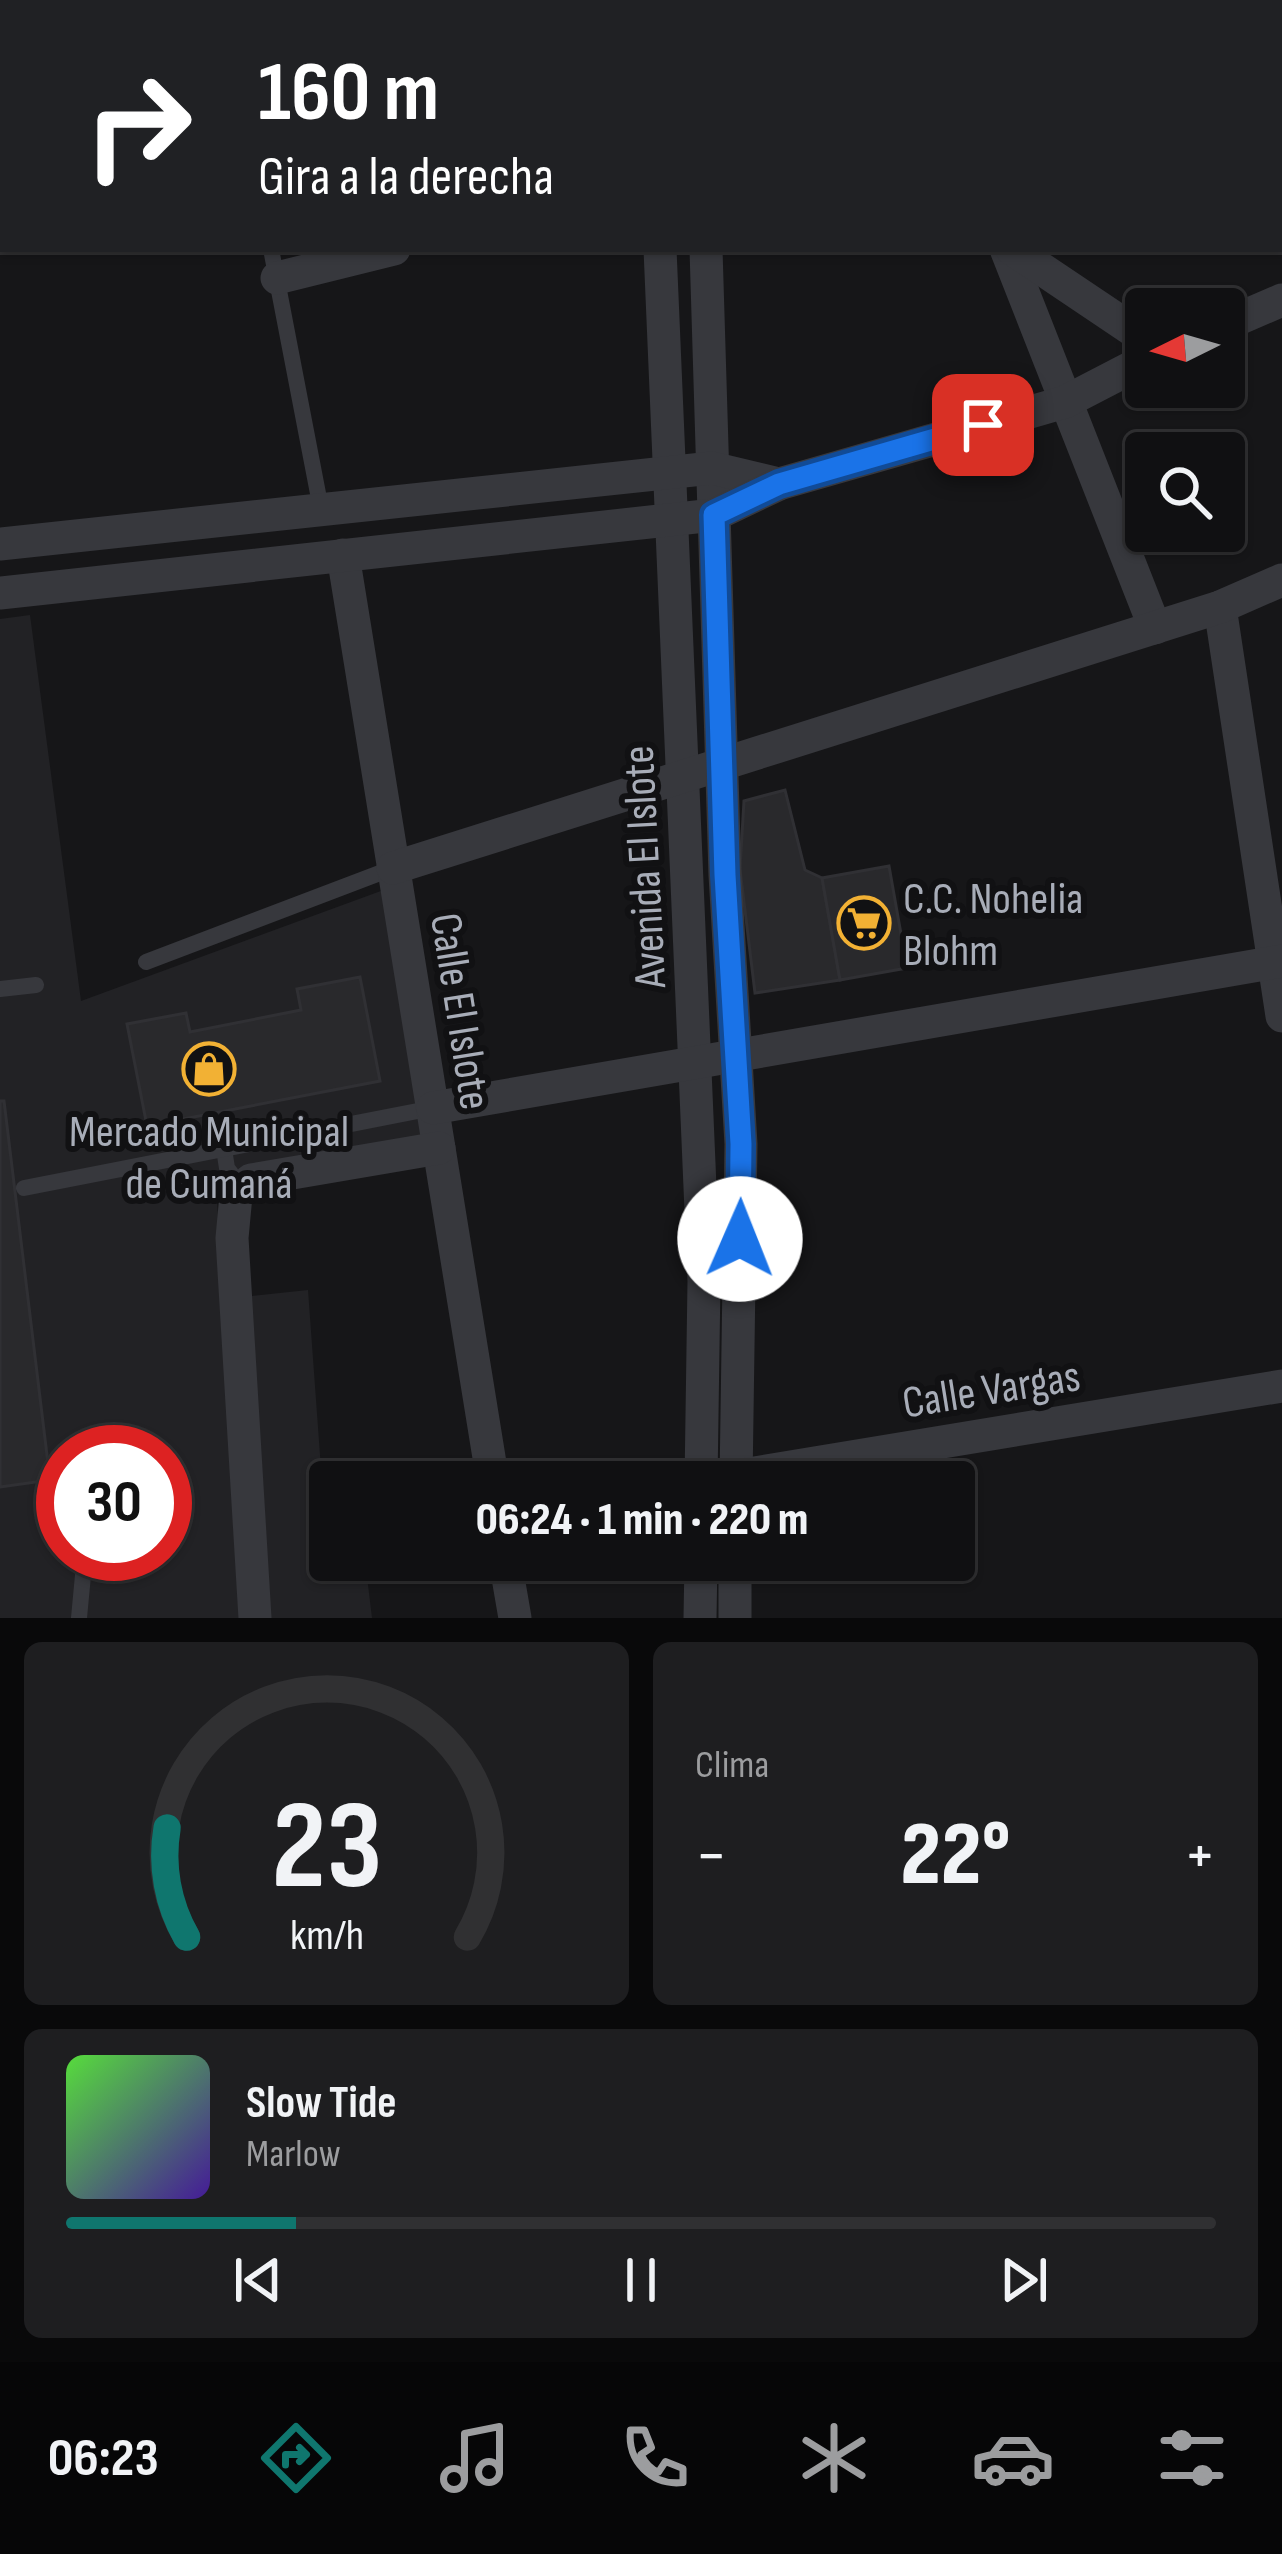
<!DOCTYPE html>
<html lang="es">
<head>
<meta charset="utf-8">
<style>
	:root { --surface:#101012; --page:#1e1e20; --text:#f1f3f6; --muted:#9c9d9f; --line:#303032; --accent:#0f766e }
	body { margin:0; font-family:"Sofia Sans Condensed",sans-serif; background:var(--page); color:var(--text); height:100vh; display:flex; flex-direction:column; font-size:45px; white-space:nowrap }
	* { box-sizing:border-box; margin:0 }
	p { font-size:39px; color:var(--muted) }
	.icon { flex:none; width:66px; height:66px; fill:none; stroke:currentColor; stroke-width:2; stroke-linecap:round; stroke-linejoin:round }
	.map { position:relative; height:1618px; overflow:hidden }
	.sheet { display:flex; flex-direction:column; gap:24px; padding:24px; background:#09090a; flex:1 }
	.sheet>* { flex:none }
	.banner { position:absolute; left:0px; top:0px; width:1284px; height:252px; box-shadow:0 3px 9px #0004,0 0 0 3px var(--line); background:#202124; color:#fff; overflow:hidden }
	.needle { width:78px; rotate:265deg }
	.tools { position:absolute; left:1125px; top:288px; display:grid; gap:24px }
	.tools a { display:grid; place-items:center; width:120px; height:120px; border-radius:12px; background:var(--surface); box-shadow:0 3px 9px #0004,0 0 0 3px var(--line); font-size:60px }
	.speed { position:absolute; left:36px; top:1425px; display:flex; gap:24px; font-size:60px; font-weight:700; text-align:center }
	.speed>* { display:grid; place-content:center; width:156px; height:156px; border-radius:50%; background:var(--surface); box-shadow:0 3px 9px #0004,0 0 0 3px var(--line); line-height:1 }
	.speed .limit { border:18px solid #d22; background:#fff; color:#111 }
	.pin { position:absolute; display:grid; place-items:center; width:102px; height:102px; color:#fff; margin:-51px; border-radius:24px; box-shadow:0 6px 18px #0006 }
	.me { position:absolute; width:132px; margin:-66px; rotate:1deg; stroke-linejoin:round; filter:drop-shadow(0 0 9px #0008) }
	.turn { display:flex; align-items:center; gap:42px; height:252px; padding:0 60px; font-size:54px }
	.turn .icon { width:156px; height:156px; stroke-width:2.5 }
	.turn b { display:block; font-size:84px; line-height:102px }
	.big { font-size:90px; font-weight:800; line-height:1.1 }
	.sheet .tile { flex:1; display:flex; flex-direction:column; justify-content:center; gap:18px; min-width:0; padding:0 42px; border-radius:18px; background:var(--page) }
	.sheet .dial { align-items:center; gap:0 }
	.dial svg { height:312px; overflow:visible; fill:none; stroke:var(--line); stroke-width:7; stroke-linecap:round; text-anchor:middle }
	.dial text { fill:var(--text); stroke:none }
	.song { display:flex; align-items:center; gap:36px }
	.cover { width:144px; height:144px; border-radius:18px; background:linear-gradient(135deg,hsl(110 70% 55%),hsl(260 70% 35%)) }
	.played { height:12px; border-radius:6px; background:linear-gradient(90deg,var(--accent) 20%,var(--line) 20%) }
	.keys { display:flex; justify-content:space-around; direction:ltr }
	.heat { display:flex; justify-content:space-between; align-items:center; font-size:66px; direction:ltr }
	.sheet .tiles { flex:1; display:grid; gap:24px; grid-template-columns:1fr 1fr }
	.tile:last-child { grid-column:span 2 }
	.trip { position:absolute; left:309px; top:1461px; width:666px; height:120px; border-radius:12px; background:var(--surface); box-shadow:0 3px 9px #0004,0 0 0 3px var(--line); font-weight:800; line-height:120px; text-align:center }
	.tabs { display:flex; height:192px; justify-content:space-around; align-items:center; background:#060607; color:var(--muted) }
	.tabs .icon { width:84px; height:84px }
	.tabs .selected { color:var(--accent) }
	.tabs b { font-size:54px; color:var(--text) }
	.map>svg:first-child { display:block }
</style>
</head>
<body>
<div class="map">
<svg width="1282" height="1618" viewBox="0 0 1282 1618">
	<rect width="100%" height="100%" fill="#161618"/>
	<path fill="#222225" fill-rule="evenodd" d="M30 615 81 1001 389 888 430 1137 225 1185 217 1199 222 1299 308 1290 323 1496H330V1560H365L372 1618H0V619ZM63 1452H165V1554H63Z"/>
	<g fill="#29292c" stroke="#303034" stroke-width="3">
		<polygon points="785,790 805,870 822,878 840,980 755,993 740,869 744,801"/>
		<polygon points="889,866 907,968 840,980 822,878"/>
		<polygon points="360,977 380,1081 147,1126 127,1024 186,1013 190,1032 301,1010 297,989"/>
		<polygon points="0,1101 4,1101 50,1480 0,1487"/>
	</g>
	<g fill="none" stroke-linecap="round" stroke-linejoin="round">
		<polyline stroke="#3d3f44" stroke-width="6" stroke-dasharray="6 9" stroke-linecap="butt" points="41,0 41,3"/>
		<g stroke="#37383d" stroke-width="16">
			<polyline points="128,0 129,3"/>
			<polyline points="255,3 255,0"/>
			<polyline points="0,14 3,15"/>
			<polyline points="271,249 321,509"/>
			<polyline points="146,962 393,868"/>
			<polyline points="0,989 36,985"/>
			<polyline points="224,1149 227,1168 242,1188"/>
			<polyline points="24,1188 433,1108"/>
			<polyline points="79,1618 85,1554"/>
		</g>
		<g stroke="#37383d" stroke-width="33">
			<polyline points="655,0 655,3"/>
			<polyline points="697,0 697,3"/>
			<polyline points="873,0 873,3"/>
			<polyline points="1098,0 1108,3"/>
			<polyline points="1281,74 1282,75"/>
			<polyline points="660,249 704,1281 701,1482"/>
			<polyline points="706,249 725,875 741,1144 736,1482"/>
			<polyline points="1006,249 1155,628"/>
			<polyline points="1012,249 1146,339"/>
			<polyline points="277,278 394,249"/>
			<polyline points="1224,325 1282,300"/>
			<polyline points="0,544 712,468 779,484"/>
			<polyline points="343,555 493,1482"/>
			<polyline points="0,593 714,515 779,484 1065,402 1146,360"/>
			<polyline points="1220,607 1282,1016"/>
			<polyline points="393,868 1220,607 1282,580"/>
			<polyline points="433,1108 1282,961"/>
			<polyline points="716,1482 736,1476 1282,1386"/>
			<polyline points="505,1560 515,1618"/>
			<polyline points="255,1618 232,1238 236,1195 251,1180 439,1148"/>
			<polyline points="700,1618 701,1560"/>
			<polyline points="735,1618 735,1560"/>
		</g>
	</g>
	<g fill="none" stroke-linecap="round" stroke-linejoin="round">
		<g stroke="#114b97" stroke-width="30">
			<polyline id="route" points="740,1239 741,1144 725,875 714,515 779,484 983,425"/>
		</g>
		<use href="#route" stroke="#1a73e8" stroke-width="21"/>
	</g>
	<defs>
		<g id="supermarket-ring" transform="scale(2.7)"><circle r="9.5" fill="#111113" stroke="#f2b134" stroke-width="1.5"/><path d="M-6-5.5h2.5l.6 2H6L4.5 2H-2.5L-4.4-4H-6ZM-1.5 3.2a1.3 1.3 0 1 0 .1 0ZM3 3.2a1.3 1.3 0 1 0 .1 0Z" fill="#f2b134"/></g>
		<g id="shop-ring" transform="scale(2.7)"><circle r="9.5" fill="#111113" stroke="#f2b134" stroke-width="1.5"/><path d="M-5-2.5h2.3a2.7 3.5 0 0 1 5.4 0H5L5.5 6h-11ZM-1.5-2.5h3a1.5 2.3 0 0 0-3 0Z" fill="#f2b134"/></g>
	</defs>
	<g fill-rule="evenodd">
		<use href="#supermarket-ring" x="864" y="923"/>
		<use href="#shop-ring" x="209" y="1069"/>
	</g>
	<g text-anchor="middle" stroke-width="12" stroke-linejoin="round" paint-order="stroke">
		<g font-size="45" fill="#a8adb8" stroke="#111113">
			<text transform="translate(643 867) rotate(-93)" y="16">Avenida El Islote</text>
			<text transform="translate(462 1011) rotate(81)" y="16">Calle El Islote</text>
			<text transform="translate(991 1388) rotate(-9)" y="16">Calle Vargas</text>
		</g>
		<g font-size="45" fill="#a8adb8" stroke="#111113" text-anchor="start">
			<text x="903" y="913">C.C. Nohelia<tspan x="903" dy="52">Blohm</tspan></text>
			<text x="209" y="1146" text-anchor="middle">Mercado Municipal<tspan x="209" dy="52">de Cumaná</tspan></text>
		</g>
	</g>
</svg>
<div class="tools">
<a><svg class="needle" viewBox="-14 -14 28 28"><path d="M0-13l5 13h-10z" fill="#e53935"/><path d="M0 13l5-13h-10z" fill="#9c9d9f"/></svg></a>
<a><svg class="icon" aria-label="search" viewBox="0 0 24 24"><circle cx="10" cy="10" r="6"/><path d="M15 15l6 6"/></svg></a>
</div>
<div class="speed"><div class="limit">30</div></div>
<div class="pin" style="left:983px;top:425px;background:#d93025"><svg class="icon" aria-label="arrive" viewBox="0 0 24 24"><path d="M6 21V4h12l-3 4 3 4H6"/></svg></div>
<svg class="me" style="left:740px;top:1239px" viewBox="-20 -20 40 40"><circle r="19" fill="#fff"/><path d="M0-13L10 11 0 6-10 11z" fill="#1a73e8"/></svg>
<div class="trip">06:24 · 1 min · 220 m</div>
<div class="banner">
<div class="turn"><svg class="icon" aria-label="right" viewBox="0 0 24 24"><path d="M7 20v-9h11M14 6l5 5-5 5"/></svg><div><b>160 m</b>Gira a la derecha</div></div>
</div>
</div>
<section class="sheet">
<div class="tiles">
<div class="tile dial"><svg viewBox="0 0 100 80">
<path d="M14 69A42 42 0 1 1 86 69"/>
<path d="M14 69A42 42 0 0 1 9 41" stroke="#0f766e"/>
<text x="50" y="56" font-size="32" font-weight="700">23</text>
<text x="50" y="72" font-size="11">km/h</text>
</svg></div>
<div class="tile"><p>Clima</p>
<div class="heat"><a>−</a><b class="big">22°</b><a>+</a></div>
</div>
<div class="tile">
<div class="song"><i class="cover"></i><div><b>Slow Tide</b><p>Marlow</p></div></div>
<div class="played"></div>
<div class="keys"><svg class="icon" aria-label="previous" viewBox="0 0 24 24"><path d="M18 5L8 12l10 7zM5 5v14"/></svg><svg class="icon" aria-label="pause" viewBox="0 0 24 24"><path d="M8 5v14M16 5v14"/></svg><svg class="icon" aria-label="next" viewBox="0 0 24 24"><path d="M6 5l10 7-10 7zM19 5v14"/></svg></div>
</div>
</div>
</section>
<nav class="tabs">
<b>06:23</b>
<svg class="icon selected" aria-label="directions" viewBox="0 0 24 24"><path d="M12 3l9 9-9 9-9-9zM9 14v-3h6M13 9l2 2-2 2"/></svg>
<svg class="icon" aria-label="music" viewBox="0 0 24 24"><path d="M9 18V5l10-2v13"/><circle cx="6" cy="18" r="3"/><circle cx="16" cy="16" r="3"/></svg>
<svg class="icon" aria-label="phone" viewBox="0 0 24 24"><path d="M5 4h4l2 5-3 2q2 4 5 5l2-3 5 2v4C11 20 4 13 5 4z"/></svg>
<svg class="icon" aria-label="climate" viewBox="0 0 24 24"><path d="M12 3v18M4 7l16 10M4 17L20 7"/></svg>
<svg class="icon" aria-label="car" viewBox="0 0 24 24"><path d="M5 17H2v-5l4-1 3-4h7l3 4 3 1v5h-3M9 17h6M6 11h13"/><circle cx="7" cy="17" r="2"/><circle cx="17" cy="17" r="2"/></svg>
<svg class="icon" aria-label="filters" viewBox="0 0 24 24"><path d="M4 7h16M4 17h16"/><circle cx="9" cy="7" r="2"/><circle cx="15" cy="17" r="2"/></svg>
</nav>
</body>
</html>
